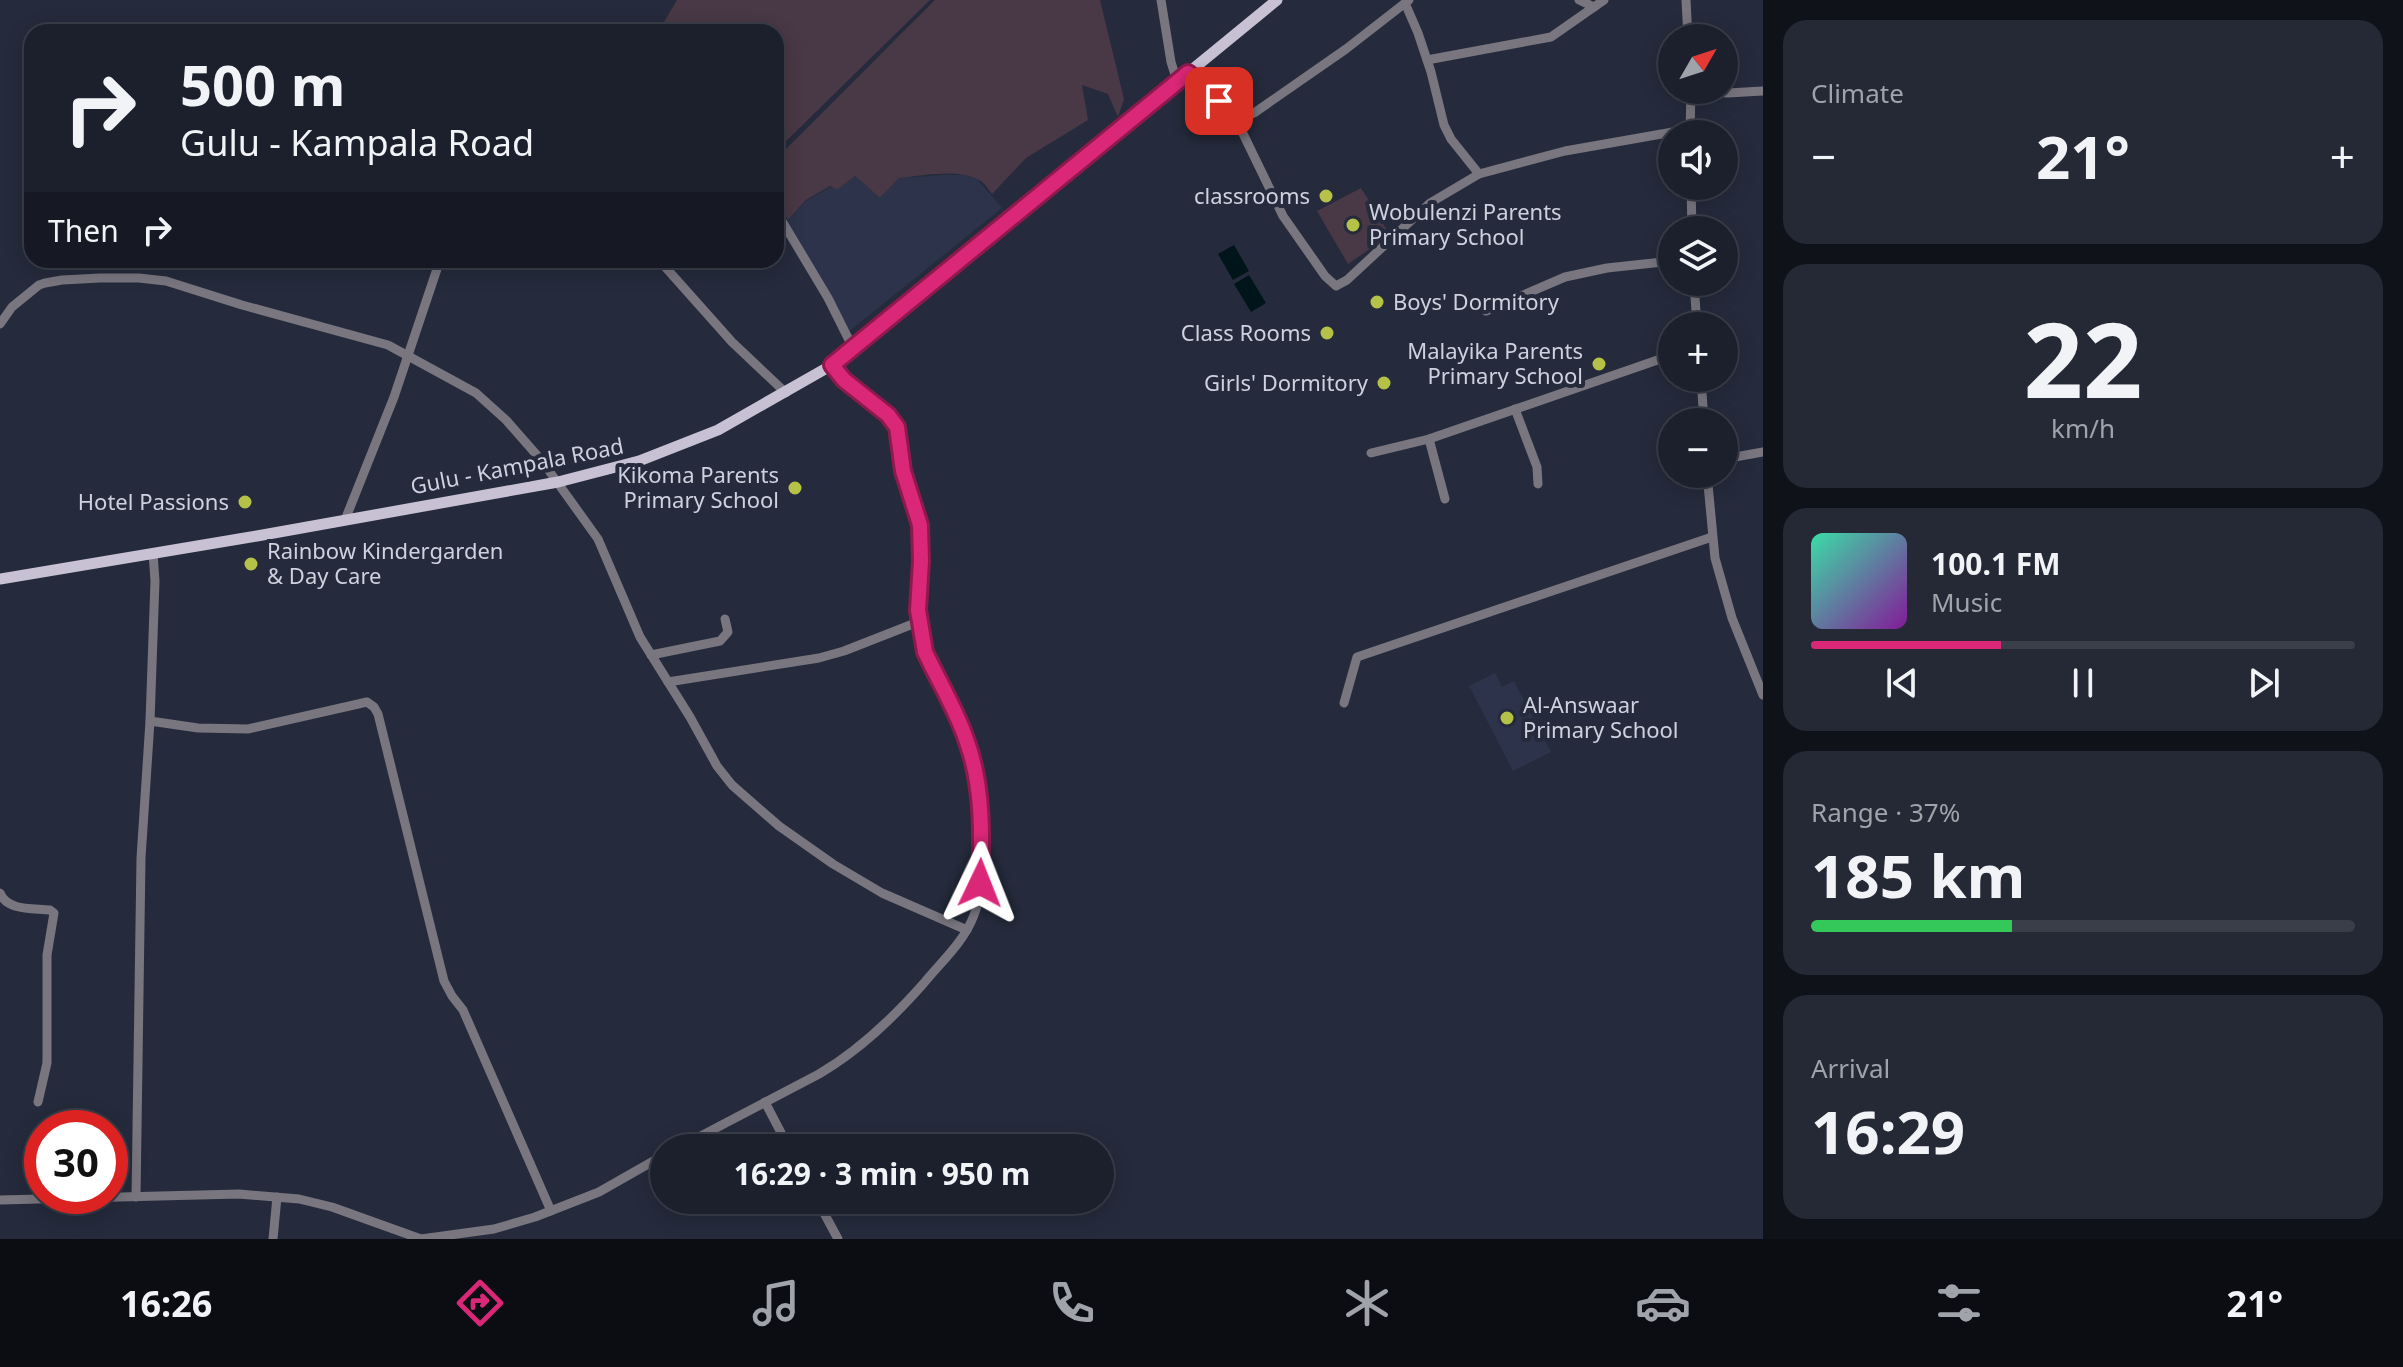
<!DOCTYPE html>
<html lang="en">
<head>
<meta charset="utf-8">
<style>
	:root { --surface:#1c202d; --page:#252835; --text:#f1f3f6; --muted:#a0a3aa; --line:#3a3e49; --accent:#db2777 }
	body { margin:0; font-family:"Noto Sans",sans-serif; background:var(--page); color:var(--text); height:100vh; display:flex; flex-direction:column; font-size:30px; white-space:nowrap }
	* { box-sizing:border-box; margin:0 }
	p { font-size:26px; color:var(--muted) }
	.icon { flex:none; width:44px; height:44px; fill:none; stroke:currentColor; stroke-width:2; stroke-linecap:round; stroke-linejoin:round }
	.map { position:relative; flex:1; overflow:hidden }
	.drawer { display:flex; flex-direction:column; gap:20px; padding:20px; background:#0f1219; width:640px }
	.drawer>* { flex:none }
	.hud { position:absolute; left:24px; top:24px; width:760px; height:244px; border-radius:24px; box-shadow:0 4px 20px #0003,0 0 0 2px var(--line); background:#1c202d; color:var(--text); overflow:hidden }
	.needle { width:52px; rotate:51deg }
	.controls { position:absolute; left:1658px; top:24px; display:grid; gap:16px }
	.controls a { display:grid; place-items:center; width:80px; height:80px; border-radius:50%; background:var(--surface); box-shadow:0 4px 20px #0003,0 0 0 2px var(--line); font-size:40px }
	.speed { position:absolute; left:24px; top:1110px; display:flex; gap:16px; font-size:40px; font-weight:700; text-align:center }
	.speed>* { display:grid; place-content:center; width:104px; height:104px; border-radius:50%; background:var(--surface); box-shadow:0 4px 20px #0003,0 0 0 2px var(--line); line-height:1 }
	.speed .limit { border:12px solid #d22; background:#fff; color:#111 }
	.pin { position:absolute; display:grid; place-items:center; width:68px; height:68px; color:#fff; margin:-34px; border-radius:16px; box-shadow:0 4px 12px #0006 }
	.me { position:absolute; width:88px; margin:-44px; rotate:2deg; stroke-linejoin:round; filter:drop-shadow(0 0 6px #0008) }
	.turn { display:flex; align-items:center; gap:28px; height:168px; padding:0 24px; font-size:36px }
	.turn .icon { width:104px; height:104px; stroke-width:2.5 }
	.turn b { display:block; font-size:56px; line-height:68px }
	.then { display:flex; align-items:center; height:76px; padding:0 24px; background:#0003; gap:16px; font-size:30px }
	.big { font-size:60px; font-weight:700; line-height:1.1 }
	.drawer .tile { flex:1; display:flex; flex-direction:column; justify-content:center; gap:12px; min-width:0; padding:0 28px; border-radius:24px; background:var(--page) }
	.drawer .dial { align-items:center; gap:0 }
	.dial b { font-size:104px; line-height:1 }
	.song { display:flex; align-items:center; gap:24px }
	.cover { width:96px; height:96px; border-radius:12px; background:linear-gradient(135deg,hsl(160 70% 55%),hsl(290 70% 35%)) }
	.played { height:8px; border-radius:4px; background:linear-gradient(90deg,var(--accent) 35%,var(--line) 35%) }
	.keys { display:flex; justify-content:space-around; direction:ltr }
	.heat { display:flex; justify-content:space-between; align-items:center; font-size:44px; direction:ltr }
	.charge { height:12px; border-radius:6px; background:linear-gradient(90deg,#34c759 37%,var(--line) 0) }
	.trip { position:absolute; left:650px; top:1134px; width:464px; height:80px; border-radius:40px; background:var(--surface); box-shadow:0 4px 20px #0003,0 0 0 2px var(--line); font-weight:700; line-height:80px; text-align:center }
	.tab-bar { display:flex; height:128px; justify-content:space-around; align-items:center; background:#0b0d12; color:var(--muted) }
	.tab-bar .icon { width:56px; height:56px }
	.tab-bar .selected { color:var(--accent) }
	.tab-bar b { font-size:36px; color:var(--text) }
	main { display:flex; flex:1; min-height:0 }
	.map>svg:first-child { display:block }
</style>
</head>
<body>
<main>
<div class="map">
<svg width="1763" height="1239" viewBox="0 0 1763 1239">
	<rect width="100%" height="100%" fill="#252b3c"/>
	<g fill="#2c334a">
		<polygon points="943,175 965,175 977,179 1002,208 847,333 798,244 788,221 806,201 830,187 837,190 855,176 880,198 899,178"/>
		<polygon points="1495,673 1502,687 1514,681 1551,752 1513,771 1469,686"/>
	</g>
	<g fill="#493845">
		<polygon points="677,0 930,0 776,151 776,32 658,32"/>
		<path d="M935 0H1100L1124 99 1118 117 1108 94 1082 85 1088 120 1026 158 992 194C988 189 985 183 979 180 957 168 923 176 899 178L880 198 855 176 837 190 830 186 806 200 788 220 776 199V159Z"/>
		<polygon points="1361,188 1390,235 1348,264 1317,211"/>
	</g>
	<g fill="#001519">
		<polygon points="1234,245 1249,271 1233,280 1218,254"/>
		<polygon points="1249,275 1266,303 1251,312 1234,284"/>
	</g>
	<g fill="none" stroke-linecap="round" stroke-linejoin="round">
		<g stroke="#79767f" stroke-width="9">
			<polyline points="1161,0 1171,62 1177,81"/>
			<polyline points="1579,0 1594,7"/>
			<polyline points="1686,0 1688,38"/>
			<polyline points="1405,3 1418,33 1431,72 1444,125 1451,139 1479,174"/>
			<polyline points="1427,60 1551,37 1604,0"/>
			<polyline points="1188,73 1233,113 1283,216 1325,276 1336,286 1347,280 1430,203 1479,174 1565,151 1690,129"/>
			<polyline points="1691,91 1728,93 1763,91"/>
			<polyline points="1233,113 1245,117 1254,113 1346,49 1409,0"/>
			<polyline points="1690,134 1691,90"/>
			<polyline points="1691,186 1692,230"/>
			<polyline points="776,211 828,298 853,348"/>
			<polyline points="659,260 732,342 786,393"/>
			<polyline points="1694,282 1697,326"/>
			<polyline points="1486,311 1565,277 1607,268 1672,261"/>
			<polyline points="0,324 12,307 39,285 45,283 62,280 100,278 139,278 166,281 242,305 388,345 476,393 506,420 542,461 598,539 640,637 690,717 717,766 732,785 779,826 833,864 882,893 967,930"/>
			<polyline points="1701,378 1704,422"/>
			<polyline points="1515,409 1537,467 1538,484"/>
			<polyline points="1429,439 1445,499"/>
			<polyline points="1371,453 1429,439 1672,355"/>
			<polyline points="1724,459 1763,452"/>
			<polyline points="1707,474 1715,558 1732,618 1763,695"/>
			<polyline points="345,520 394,397 440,260"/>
			<polyline points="651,655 720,641 728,632 725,619"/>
			<polyline points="668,682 819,658 844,651 918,622"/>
			<polyline points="1344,703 1357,657 1712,537"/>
			<polyline points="150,721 198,728 248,729 367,702 374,707 378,714 444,981 452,996 463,1010 551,1211"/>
			<path d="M0 893C7 911 33 908 50 910L54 913 47 955V1063L38 1102"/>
			<polyline points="765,1102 789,1148"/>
			<path d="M678 1148 819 1074C860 1050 893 1018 924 983 942 961 964 942 974 915 981 898 981 879 981 861 983 822 980 777 967 740 956 710 939 682 925 652 913 609 923 579 921 536 919 513 908 494 903 471 900 456 903 437 895 423 886 409 870 402 857 392 847 384 840 375 832 365"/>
			<polyline points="136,1197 141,858 150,721 155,581 153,553"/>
			<polyline points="0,1200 239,1194 299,1199 332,1207 421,1239 494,1229 535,1217 599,1192 664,1155"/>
			<polyline points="817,1200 838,1239"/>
			<polyline points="273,1239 277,1197"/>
		</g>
		<polyline stroke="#c8c1d4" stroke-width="11" points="0,579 257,536 558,482 639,461 718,430 832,365 1277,0"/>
	</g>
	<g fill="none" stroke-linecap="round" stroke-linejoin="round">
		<g stroke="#8e194d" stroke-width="20">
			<path id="route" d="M980 883C982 837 983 786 967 742 957 711 939 682 925 652L918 610 921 561 920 525 903 471 897 427 888 415 844 380 832 365 1188 73 1219 101"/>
		</g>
		<use href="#route" stroke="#db2777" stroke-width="14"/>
	</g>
	<g fill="#b6c148" stroke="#252b3c" stroke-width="3">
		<circle cx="1326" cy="196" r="8"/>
		<circle cx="1353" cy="225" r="8"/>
		<circle cx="1377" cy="302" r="8"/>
		<circle cx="1327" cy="333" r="8"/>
		<circle cx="1599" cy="364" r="8"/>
		<circle cx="1384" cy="383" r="8"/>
		<circle cx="795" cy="488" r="8"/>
		<circle cx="245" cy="502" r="8"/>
		<circle cx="251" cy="564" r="8"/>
		<circle cx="1507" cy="718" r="8"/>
	</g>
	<g text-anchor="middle" stroke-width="8" stroke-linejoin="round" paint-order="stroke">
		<g font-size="22" fill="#cfd2de" stroke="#252b3c" text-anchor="end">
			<text x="1310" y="204">classrooms</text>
			<text x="1369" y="220" text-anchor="start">Wobulenzi Parents<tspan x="1369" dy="25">Primary School</tspan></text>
			<text x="1393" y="310" text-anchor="start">Boys' Dormitory</text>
			<text x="1311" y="341">Class Rooms</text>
			<text x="1583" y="359">Malayika Parents<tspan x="1583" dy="25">Primary School</tspan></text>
			<text x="1368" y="391">Girls' Dormitory</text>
			<text x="779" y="483">Kikoma Parents<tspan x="779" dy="25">Primary School</tspan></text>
			<text x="229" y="510">Hotel Passions</text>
			<text x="267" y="559" text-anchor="start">Rainbow Kindergarden<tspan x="267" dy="25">&amp; Day Care</tspan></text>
			<text x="1523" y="713" text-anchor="start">Al-Answaar<tspan x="1523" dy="25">Primary School</tspan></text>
		</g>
		<g font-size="22" fill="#cfd2de" stroke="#252b3c">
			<text transform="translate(517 466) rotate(-11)" y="8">Gulu - Kampala Road</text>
		</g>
	</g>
</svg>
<div class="controls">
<a><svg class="needle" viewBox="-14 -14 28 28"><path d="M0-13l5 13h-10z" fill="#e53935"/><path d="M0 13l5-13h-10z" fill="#a0a3aa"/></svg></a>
<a><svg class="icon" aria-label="sound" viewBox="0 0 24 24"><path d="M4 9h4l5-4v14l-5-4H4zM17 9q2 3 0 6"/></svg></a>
<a><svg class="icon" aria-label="layers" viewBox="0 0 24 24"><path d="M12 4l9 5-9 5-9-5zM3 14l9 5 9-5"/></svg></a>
<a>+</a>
<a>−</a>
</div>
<div class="speed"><div class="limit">30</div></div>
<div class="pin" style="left:1219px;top:101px;background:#d93025"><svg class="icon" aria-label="arrive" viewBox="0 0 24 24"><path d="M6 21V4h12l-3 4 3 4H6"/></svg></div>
<svg class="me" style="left:980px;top:883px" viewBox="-20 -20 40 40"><path d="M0-17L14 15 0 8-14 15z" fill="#db2777" stroke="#fff" stroke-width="4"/></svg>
<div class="trip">16:29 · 3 min · 950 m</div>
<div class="hud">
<div class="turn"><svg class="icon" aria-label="right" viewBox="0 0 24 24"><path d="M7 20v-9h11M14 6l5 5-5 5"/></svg><div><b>500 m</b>Gulu - Kampala Road</div></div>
<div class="then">Then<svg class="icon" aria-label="right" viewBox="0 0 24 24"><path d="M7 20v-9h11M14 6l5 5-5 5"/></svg></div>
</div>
</div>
<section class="drawer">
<div class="tile"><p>Climate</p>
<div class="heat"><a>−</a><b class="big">21°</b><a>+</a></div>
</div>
<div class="tile dial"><b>22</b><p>km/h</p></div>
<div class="tile">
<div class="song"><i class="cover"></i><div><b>100.1 FM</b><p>Music</p></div></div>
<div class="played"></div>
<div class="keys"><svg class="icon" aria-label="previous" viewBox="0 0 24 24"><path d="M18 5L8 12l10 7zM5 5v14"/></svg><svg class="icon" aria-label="pause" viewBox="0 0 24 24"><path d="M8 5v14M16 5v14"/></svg><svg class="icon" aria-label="next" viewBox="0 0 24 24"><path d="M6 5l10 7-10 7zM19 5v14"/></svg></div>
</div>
<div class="tile"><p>Range · 37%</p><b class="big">185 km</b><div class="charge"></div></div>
<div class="tile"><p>Arrival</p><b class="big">16:29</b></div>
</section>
</main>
<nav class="tab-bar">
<b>16:26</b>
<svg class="icon selected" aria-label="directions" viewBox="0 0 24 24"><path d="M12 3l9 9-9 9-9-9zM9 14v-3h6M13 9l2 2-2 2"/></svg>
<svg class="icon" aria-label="music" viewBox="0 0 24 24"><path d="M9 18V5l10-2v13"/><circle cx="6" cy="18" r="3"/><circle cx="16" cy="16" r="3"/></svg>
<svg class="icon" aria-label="phone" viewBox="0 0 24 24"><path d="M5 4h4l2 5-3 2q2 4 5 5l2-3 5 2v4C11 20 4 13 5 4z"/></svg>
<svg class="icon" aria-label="climate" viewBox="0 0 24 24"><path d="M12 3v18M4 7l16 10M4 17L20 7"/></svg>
<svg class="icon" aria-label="car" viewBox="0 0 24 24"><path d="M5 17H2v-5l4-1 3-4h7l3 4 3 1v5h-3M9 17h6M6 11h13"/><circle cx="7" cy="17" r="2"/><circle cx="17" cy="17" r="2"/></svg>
<svg class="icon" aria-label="filters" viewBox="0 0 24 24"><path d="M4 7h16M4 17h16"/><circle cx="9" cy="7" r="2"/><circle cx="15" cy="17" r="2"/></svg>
<b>21°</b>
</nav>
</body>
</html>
